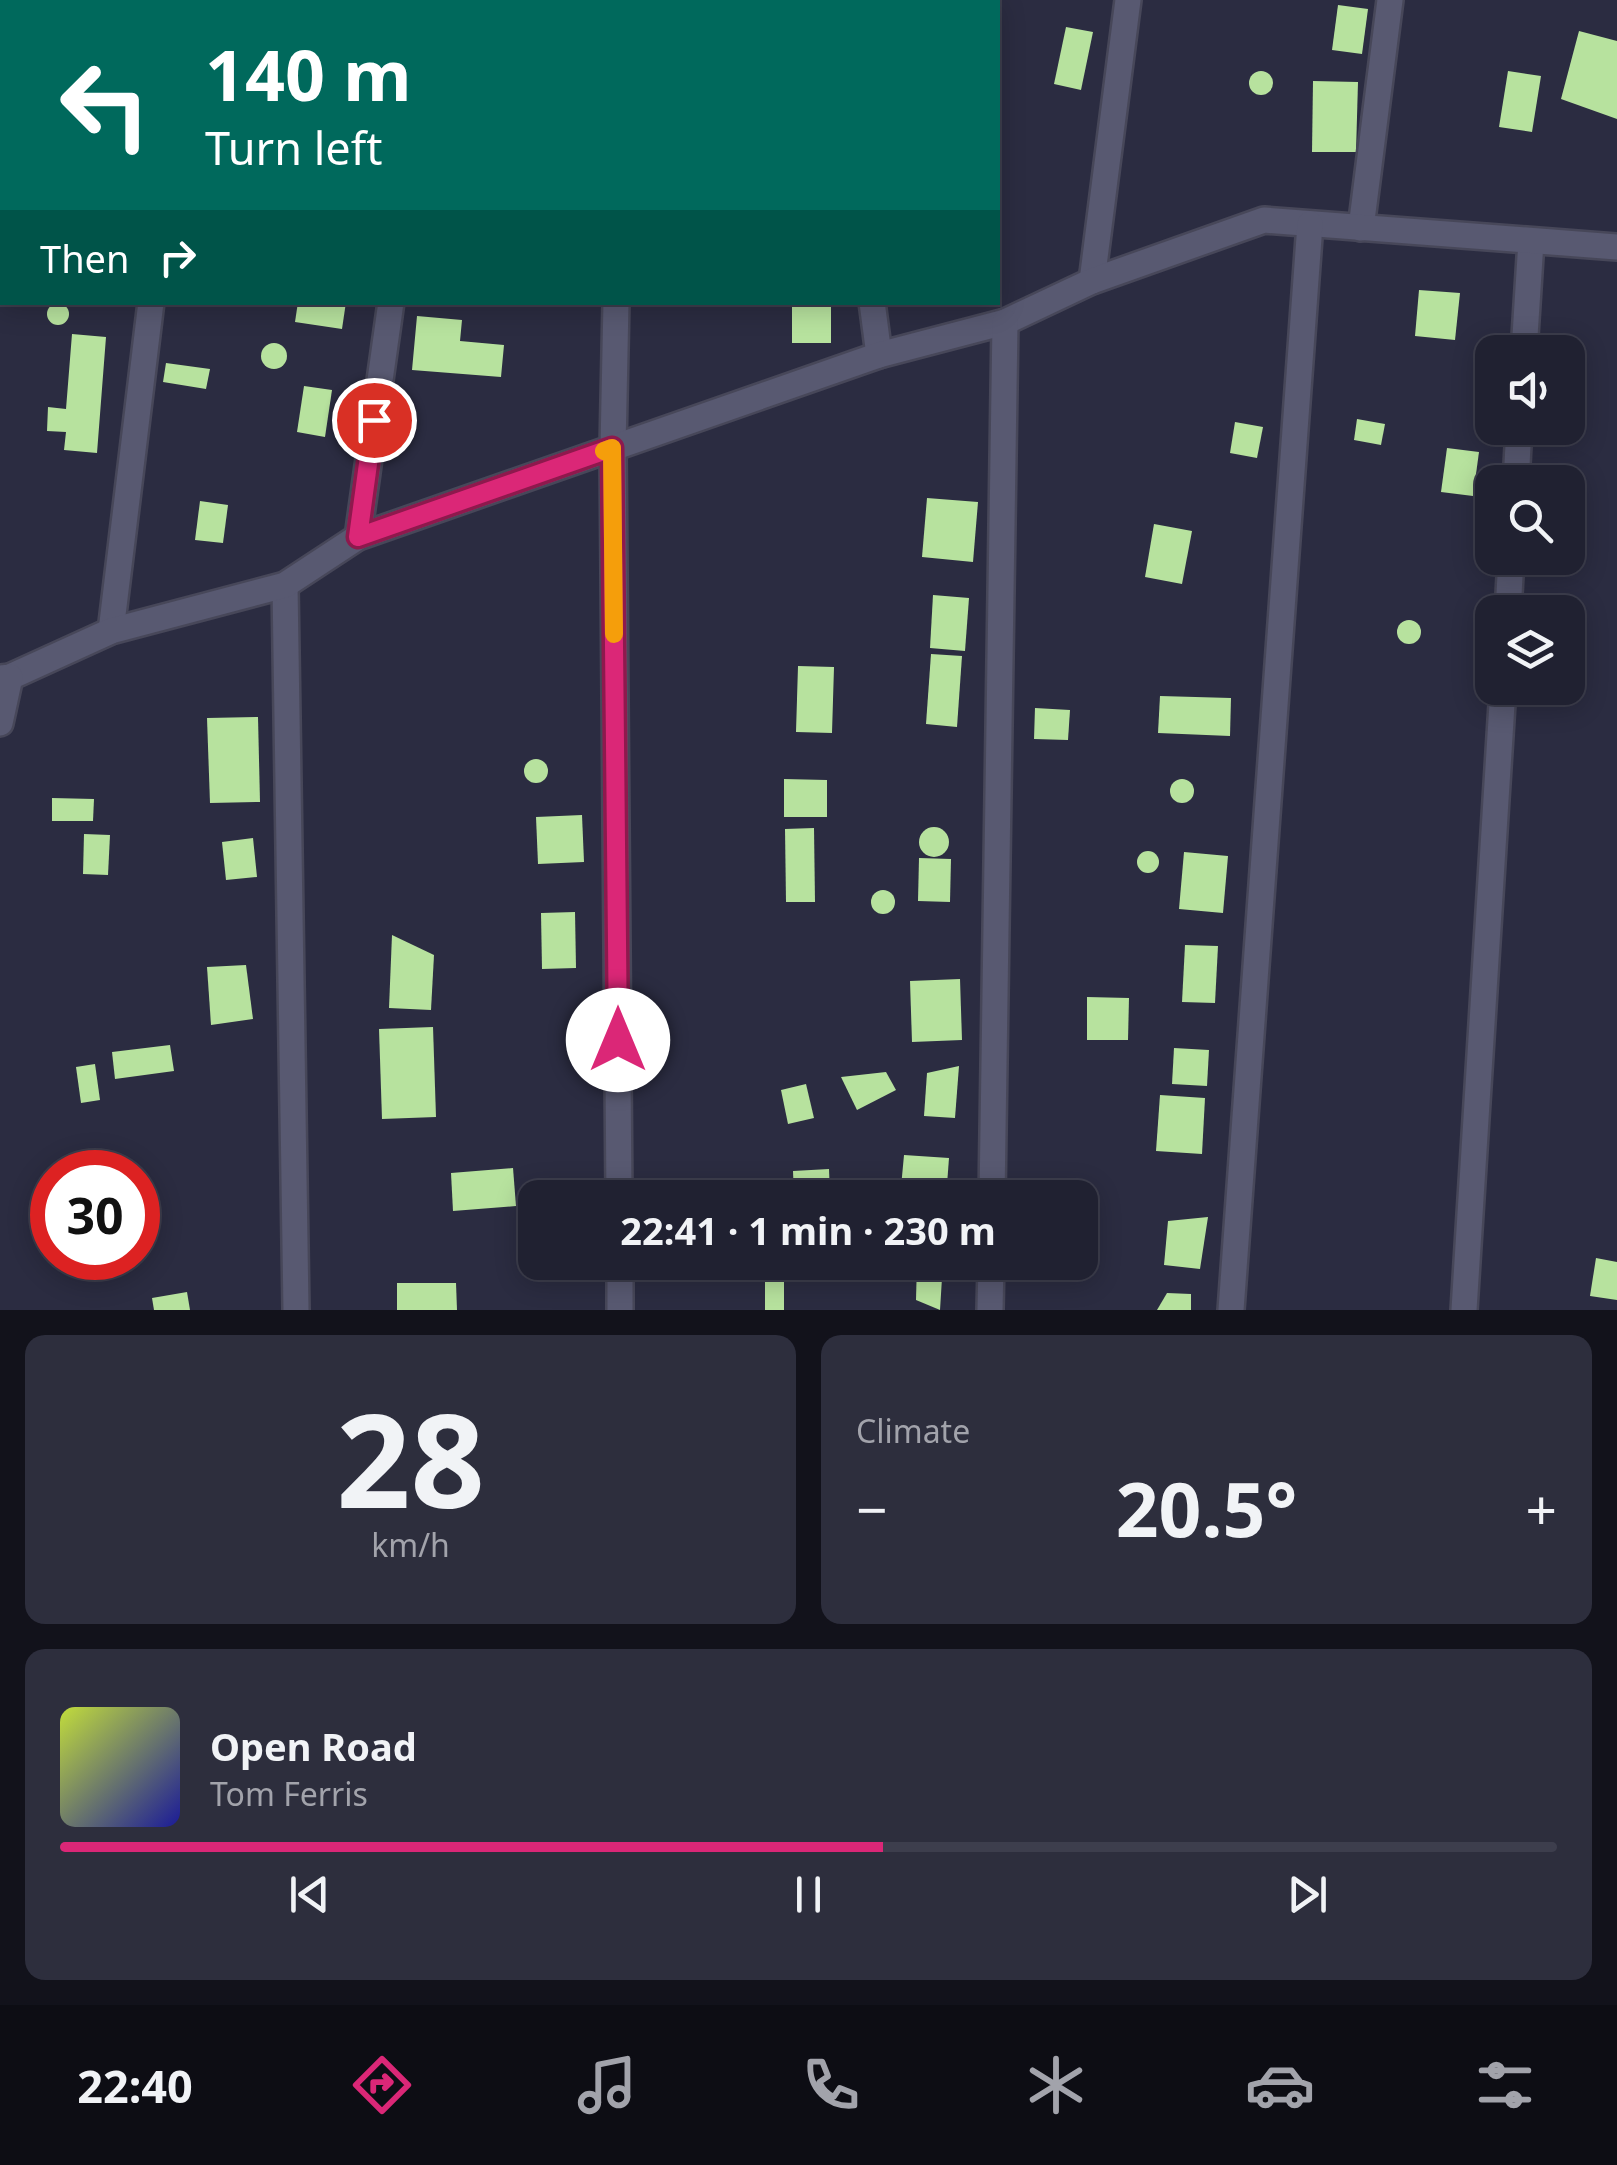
<!DOCTYPE html>
<html lang="en">
<head>
<meta charset="utf-8">
<style>
	:root { --surface:#202131; --page:#2d2e3d; --text:#f1f3f6; --muted:#a2a3ab; --line:#3d3e4d; --accent:#db2777 }
	body { margin:0; font-family:"Noto Sans",sans-serif; background:var(--page); color:var(--text); height:100vh; display:flex; flex-direction:column; font-size:38px; white-space:nowrap }
	* { box-sizing:border-box; margin:0 }
	p { font-size:32px; color:var(--muted) }
	.icon { flex:none; width:55px; height:55px; fill:none; stroke:currentColor; stroke-width:2; stroke-linecap:round; stroke-linejoin:round }
	.map { position:relative; height:1310px; overflow:hidden }
	.side { display:flex; flex-direction:column; gap:25px; padding:25px; background:#12121b; flex:1 }
	.side>* { flex:none }
	.hud { position:absolute; left:0px; top:0px; width:1000px; height:305px; box-shadow:0 5px 25px #0003,0 0 0 2px var(--line); background:#00695c; color:#fff; overflow:hidden }
	.buttons { position:absolute; left:1475px; top:335px; display:grid; gap:20px }
	.buttons a { display:grid; place-items:center; width:110px; height:110px; border-radius:20px; background:var(--surface); box-shadow:0 5px 25px #0003,0 0 0 2px var(--line); font-size:50px }
	.speed { position:absolute; left:30px; top:1150px; display:flex; gap:20px; font-size:50px; font-weight:700; text-align:center }
	.speed>* { display:grid; place-content:center; width:130px; height:130px; border-radius:50%; background:var(--surface); box-shadow:0 5px 25px #0003,0 0 0 2px var(--line); line-height:1 }
	.speed .limit { border:15px solid #d22; background:#fff; color:#111 }
	.pin { position:absolute; display:grid; place-items:center; width:85px; height:85px; color:#fff; margin:-42px; border:5px solid #fff; border-radius:50%; box-shadow:0 2px 10px #0007 }
	.me { position:absolute; width:110px; margin:-55px; rotate:0deg; stroke-linejoin:round; filter:drop-shadow(0 0 8px #0008) }
	.turn { display:flex; align-items:center; gap:35px; height:210px; padding:0 40px; font-size:45px }
	.turn .icon { width:130px; height:130px; stroke-width:2.5 }
	.turn b { display:block; font-size:70px; line-height:85px }
	.then { display:flex; align-items:center; height:95px; padding:0 40px; background:#0003; gap:20px; font-size:38px }
	.big { font-size:75px; font-weight:700; line-height:1.1 }
	.side .widget { flex:1; display:flex; flex-direction:column; justify-content:center; gap:15px; min-width:0; padding:0 35px; border-radius:20px; background:var(--page) }
	.side .dial { align-items:center; gap:0 }
	.dial b { font-size:130px; line-height:1 }
	.song { display:flex; align-items:center; gap:30px }
	.cover { width:120px; height:120px; border-radius:15px; background:linear-gradient(135deg,hsl(70 70% 55%),hsl(240 70% 35%)) }
	.played { height:10px; border-radius:5px; background:linear-gradient(90deg,var(--accent) 55%,var(--line) 55%) }
	.keys { display:flex; justify-content:space-around; direction:ltr }
	.heat { display:flex; justify-content:space-between; align-items:center; font-size:55px; direction:ltr }
	.side .tiles { flex:1; display:grid; gap:25px; grid-template-columns:1fr 1fr }
	.widget:last-child { grid-column:span 2 }
	.trip { position:absolute; left:518px; top:1180px; width:580px; height:100px; border-radius:20px; background:var(--surface); box-shadow:0 5px 25px #0003,0 0 0 2px var(--line); font-weight:700; line-height:100px; text-align:center }
	.tab-bar { display:flex; height:160px; justify-content:space-around; align-items:center; background:#0d0d14; color:var(--muted) }
	.tab-bar .icon { width:70px; height:70px }
	.tab-bar .selected { color:var(--accent) }
	.tab-bar b { font-size:45px; color:var(--text) }
	.map>svg:first-child { display:block }
</style>
</head>
<body>
<div class="map">
<svg width="1617" height="1310" viewBox="0 0 1617 1310">
	<rect width="100%" height="100%" fill="#2b2c41"/>
	<g fill="#b7e29e">
		<polygon points="1338,5 1368,9 1362,54 1332,50"/>
		<polygon points="1066,27 1093,32 1081,90 1054,84"/>
		<polygon points="1579,31 1617,41 1617,119 1561,99"/>
		<polygon points="1508,71 1541,76 1532,132 1499,127"/>
		<circle cx="1261" cy="83" r="12"/>
		<polygon points="1313,81 1358,82 1356,152 1312,152"/>
		<polygon points="1419,290 1460,293 1455,340 1415,336"/>
		<polygon points="298,302 346,302 342,329 295,322"/>
		<rect x="792" y="302" width="39" height="41"/>
		<circle cx="58" cy="314" r="11"/>
		<polygon points="417,316 462,320 460,341 504,345 501,377 412,370"/>
		<polygon points="72,334 106,337 97,453 64,450 66,432 47,431 48,407 66,409"/>
		<circle cx="274" cy="356" r="13"/>
		<polygon points="166,363 210,369 206,389 163,382"/>
		<polygon points="304,386 332,390 325,437 297,432"/>
		<polygon points="1357,419 1385,424 1381,445 1354,440"/>
		<polygon points="1235,422 1263,427 1257,458 1230,453"/>
		<polygon points="1447,448 1479,452 1473,496 1441,492"/>
		<polygon points="927,498 978,502 973,562 922,557"/>
		<polygon points="200,501 228,505 223,543 195,540"/>
		<polygon points="1154,524 1192,531 1182,584 1145,577"/>
		<polygon points="933,595 969,598 965,651 930,648"/>
		<circle cx="1409" cy="632" r="12"/>
		<polygon points="931,654 962,656 957,727 926,724"/>
		<polygon points="798,666 834,667 832,733 796,732"/>
		<polygon points="1160,696 1231,698 1230,736 1158,733"/>
		<polygon points="1035,708 1070,710 1068,740 1034,739"/>
		<polygon points="258,717 260,802 210,803 207,718"/>
		<circle cx="536" cy="771" r="12"/>
		<circle cx="1182" cy="791" r="12"/>
		<polygon points="784,779 827,780 827,817 784,817"/>
		<polygon points="52,798 94,799 93,821 52,821"/>
		<polygon points="582,815 584,862 538,864 536,817"/>
		<circle cx="934" cy="842" r="15"/>
		<polygon points="814,828 815,902 786,902 785,829"/>
		<polygon points="84,834 110,835 108,875 83,874"/>
		<polygon points="253,838 257,877 226,880 222,842"/>
		<circle cx="1148" cy="862" r="11"/>
		<polygon points="1184,852 1228,856 1223,913 1179,909"/>
		<polygon points="919,858 951,859 950,902 918,901"/>
		<circle cx="883" cy="902" r="12"/>
		<polygon points="575,912 576,968 542,969 541,913"/>
		<polygon points="392,935 434,955 431,1010 389,1008"/>
		<polygon points="1185,945 1218,946 1215,1003 1182,1002"/>
		<polygon points="246,965 253,1019 211,1025 207,967"/>
		<polygon points="960,979 962,1040 912,1042 910,981"/>
		<polygon points="1087,997 1129,998 1128,1040 1087,1040"/>
		<polygon points="433,1027 436,1117 382,1119 379,1029"/>
		<polygon points="170,1045 174,1071 115,1079 112,1052"/>
		<polygon points="1174,1048 1209,1050 1207,1086 1172,1084"/>
		<polygon points="95,1064 100,1100 81,1103 76,1067"/>
		<polygon points="959,1066 955,1118 924,1116 927,1073"/>
		<polygon points="886,1072 896,1090 857,1110 841,1077"/>
		<polygon points="806,1084 814,1118 788,1124 781,1090"/>
		<polygon points="1160,1095 1205,1098 1202,1154 1156,1151"/>
		<polygon points="904,1155 949,1158 946,1198 900,1198"/>
		<polygon points="513,1168 516,1206 453,1211 451,1173"/>
		<polygon points="829,1169 830,1196 794,1198 793,1171"/>
		<polygon points="1208,1217 1200,1269 1164,1265 1168,1221"/>
		<polygon points="1596,1258 1617,1262 1617,1300 1590,1296"/>
		<polygon points="917,1262 943,1262 940,1310 916,1300"/>
		<rect x="765" y="1269" width="19" height="41"/>
		<polygon points="397,1283 456,1283 457,1310 397,1310"/>
		<polygon points="187,1292 190,1310 154,1310 152,1298"/>
		<polygon points="1167,1293 1191,1294 1191,1310 1157,1310"/>
	</g>
	<g fill="none" stroke-linecap="round" stroke-linejoin="round">
		<g stroke="#474759" stroke-width="30">
			<g id="minor">
				<polyline points="187,2 187,0"/>
				<polyline points="433,2 434,0"/>
				<polyline points="658,2 659,0"/>
				<polyline points="879,2 879,0"/>
				<polyline points="1361,228 1390,0"/>
				<polyline points="1092,281 1128,0"/>
				<polyline points="616,302 613,448 619,1198"/>
				<polyline points="872,302 879,355"/>
				<polyline points="1524,352 1531,241"/>
				<polyline points="1516,482 1519,428"/>
				<polyline points="358,537 391,302"/>
				<polyline points="285,585 296,1310"/>
				<polyline points="1508,612 1511,558"/>
				<polyline points="111,631 151,302"/>
				<polyline points="0,678 10,677 111,631 285,585 358,537 879,355 1005,322 1092,281 1264,220 1617,247"/>
				<polyline points="0,723 10,677"/>
				<polyline points="992,1198 1005,322"/>
				<polyline points="620,1262 620,1310"/>
				<polyline points="990,1310 991,1262"/>
				<polyline points="1231,1310 1310,224"/>
				<polyline points="1464,1310 1503,688"/>
			</g>
		</g>
		<use href="#minor" stroke="#585971" stroke-width="25"/>
	</g>
	<g fill="none" stroke-linecap="round" stroke-linejoin="round">
		<g stroke="#8e194d" stroke-width="25">
			<polyline id="route" points="374,420 358,537 612,448 618,1040"/>
		</g>
		<use href="#route" stroke="#db2777" stroke-width="18"/>
		<polyline stroke="#f59e0b" stroke-width="18" points="604,451 612,448 614,634"/>
	</g>
</svg>
<div class="buttons">
<a><svg class="icon" aria-label="sound" viewBox="0 0 24 24"><path d="M4 9h4l5-4v14l-5-4H4zM17 9q2 3 0 6"/></svg></a>
<a><svg class="icon" aria-label="search" viewBox="0 0 24 24"><circle cx="10" cy="10" r="6"/><path d="M15 15l6 6"/></svg></a>
<a><svg class="icon" aria-label="layers" viewBox="0 0 24 24"><path d="M12 4l9 5-9 5-9-5zM3 14l9 5 9-5"/></svg></a>
</div>
<div class="speed"><div class="limit">30</div></div>
<div class="pin" style="left:374px;top:420px;background:#d93025"><svg class="icon" aria-label="arrive" viewBox="0 0 24 24"><path d="M6 21V4h12l-3 4 3 4H6"/></svg></div>
<svg class="me" style="left:618px;top:1040px" viewBox="-20 -20 40 40"><circle r="19" fill="#fff"/><path d="M0-13L10 11 0 6-10 11z" fill="#db2777"/></svg>
<div class="trip">22:41 · 1 min · 230 m</div>
<div class="hud">
<div class="turn"><svg class="icon" aria-label="left" viewBox="0 0 24 24"><path d="M17 20v-9H6M10 6l-5 5 5 5"/></svg><div><b>140 m</b>Turn left</div></div>
<div class="then">Then<svg class="icon" aria-label="right" viewBox="0 0 24 24"><path d="M7 20v-9h11M14 6l5 5-5 5"/></svg></div>
</div>
</div>
<section class="side">
<div class="tiles">
<div class="widget dial"><b>28</b><p>km/h</p></div>
<div class="widget"><p>Climate</p>
<div class="heat"><a>−</a><b class="big">20.5°</b><a>+</a></div>
</div>
<div class="widget">
<div class="song"><i class="cover"></i><div><b>Open Road</b><p>Tom Ferris</p></div></div>
<div class="played"></div>
<div class="keys"><svg class="icon" aria-label="previous" viewBox="0 0 24 24"><path d="M18 5L8 12l10 7zM5 5v14"/></svg><svg class="icon" aria-label="pause" viewBox="0 0 24 24"><path d="M8 5v14M16 5v14"/></svg><svg class="icon" aria-label="next" viewBox="0 0 24 24"><path d="M6 5l10 7-10 7zM19 5v14"/></svg></div>
</div>
</div>
</section>
<nav class="tab-bar">
<b>22:40</b>
<svg class="icon selected" aria-label="directions" viewBox="0 0 24 24"><path d="M12 3l9 9-9 9-9-9zM9 14v-3h6M13 9l2 2-2 2"/></svg>
<svg class="icon" aria-label="music" viewBox="0 0 24 24"><path d="M9 18V5l10-2v13"/><circle cx="6" cy="18" r="3"/><circle cx="16" cy="16" r="3"/></svg>
<svg class="icon" aria-label="phone" viewBox="0 0 24 24"><path d="M5 4h4l2 5-3 2q2 4 5 5l2-3 5 2v4C11 20 4 13 5 4z"/></svg>
<svg class="icon" aria-label="climate" viewBox="0 0 24 24"><path d="M12 3v18M4 7l16 10M4 17L20 7"/></svg>
<svg class="icon" aria-label="car" viewBox="0 0 24 24"><path d="M5 17H2v-5l4-1 3-4h7l3 4 3 1v5h-3M9 17h6M6 11h13"/><circle cx="7" cy="17" r="2"/><circle cx="17" cy="17" r="2"/></svg>
<svg class="icon" aria-label="filters" viewBox="0 0 24 24"><path d="M4 7h16M4 17h16"/><circle cx="9" cy="7" r="2"/><circle cx="15" cy="17" r="2"/></svg>
</nav>
</body>
</html>
